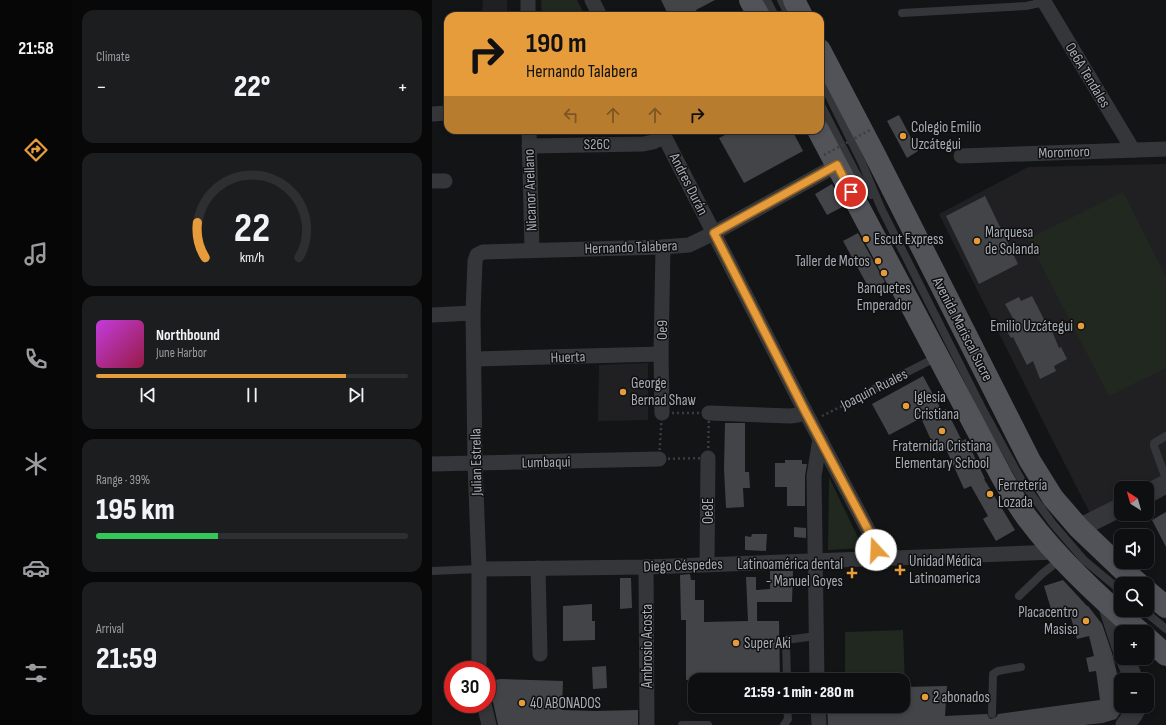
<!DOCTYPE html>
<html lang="en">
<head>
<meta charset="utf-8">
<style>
	:root { --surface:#0e0f10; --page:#1c1d1e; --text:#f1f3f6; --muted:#9b9c9f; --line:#2e2f30; --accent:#e69c3b }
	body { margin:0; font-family:"Sofia Sans Condensed",sans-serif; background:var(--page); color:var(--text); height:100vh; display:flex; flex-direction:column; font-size:15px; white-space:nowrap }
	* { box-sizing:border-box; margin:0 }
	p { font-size:13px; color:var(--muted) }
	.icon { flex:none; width:22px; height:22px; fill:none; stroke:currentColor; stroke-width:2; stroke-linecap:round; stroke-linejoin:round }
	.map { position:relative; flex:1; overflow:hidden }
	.panel { display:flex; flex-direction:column; gap:10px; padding:10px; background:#080809; width:360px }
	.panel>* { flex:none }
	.guide { position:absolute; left:12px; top:12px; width:380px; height:122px; border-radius:12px; box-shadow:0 2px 6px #0003,0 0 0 1px var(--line); background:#e69c3b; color:#111; overflow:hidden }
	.needle { width:26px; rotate:323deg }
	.fabs { position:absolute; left:682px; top:481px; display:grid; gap:8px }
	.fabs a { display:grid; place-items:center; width:40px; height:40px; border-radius:8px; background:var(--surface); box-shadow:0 2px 6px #0003,0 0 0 1px var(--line); font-size:20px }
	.speed { position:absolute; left:12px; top:661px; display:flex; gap:8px; font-size:20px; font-weight:700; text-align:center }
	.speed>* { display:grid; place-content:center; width:52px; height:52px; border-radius:50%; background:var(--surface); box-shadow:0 2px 6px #0003,0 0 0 1px var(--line); line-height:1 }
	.speed .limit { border:6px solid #d22; background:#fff; color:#111 }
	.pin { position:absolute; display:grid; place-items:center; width:34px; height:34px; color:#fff; margin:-17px; border:2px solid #fff; border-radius:50%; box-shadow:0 1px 4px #0007 }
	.me { position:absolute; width:44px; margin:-22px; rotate:340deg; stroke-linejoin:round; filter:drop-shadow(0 0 3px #0008) }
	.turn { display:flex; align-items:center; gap:14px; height:84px; padding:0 16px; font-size:18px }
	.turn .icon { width:52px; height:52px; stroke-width:2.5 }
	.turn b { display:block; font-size:28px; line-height:34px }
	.lanes { display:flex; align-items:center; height:38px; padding:0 16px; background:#0003; justify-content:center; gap:20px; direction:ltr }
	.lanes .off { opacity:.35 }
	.big { font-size:30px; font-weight:800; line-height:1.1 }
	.panel .tile { flex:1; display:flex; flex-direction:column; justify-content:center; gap:6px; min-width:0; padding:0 14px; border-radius:12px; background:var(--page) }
	.panel .dial { align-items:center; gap:0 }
	.dial svg { height:104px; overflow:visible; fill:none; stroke:var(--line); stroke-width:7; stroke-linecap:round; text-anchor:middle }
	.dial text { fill:var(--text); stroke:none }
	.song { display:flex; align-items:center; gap:12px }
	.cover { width:48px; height:48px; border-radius:6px; background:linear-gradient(135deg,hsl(290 70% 55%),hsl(340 70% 35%)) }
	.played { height:4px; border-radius:2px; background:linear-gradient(90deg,var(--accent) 80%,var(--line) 80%) }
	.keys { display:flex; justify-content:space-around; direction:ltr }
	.heat { display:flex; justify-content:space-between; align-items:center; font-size:22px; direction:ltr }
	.charge { height:6px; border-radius:3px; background:linear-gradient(90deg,#34c759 39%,var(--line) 0) }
	.trip { position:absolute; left:256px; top:673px; width:222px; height:40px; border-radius:12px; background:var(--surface); box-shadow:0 2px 6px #0003,0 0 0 1px var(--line); font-weight:800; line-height:40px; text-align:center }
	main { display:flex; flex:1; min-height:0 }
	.tab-bar { display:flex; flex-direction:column; width:72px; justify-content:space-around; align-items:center; background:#060606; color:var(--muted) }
	.tab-bar .icon { width:28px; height:28px }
	.tab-bar .selected { color:var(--accent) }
	.tab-bar b { font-size:18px; color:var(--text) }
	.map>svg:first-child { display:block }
</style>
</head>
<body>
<main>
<nav class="tab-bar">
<b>21:58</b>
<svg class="icon selected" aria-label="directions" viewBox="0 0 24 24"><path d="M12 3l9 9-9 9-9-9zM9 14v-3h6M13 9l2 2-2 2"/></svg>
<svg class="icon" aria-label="music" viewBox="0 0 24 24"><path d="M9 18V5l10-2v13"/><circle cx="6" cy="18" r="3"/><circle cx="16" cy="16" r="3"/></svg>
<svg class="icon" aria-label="phone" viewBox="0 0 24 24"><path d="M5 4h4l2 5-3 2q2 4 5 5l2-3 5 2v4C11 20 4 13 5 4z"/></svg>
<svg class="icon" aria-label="climate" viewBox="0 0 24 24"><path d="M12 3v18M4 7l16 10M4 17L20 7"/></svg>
<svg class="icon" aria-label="car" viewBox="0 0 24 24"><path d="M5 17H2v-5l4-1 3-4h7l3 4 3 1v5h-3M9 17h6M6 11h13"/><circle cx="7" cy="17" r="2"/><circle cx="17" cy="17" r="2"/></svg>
<svg class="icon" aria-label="filters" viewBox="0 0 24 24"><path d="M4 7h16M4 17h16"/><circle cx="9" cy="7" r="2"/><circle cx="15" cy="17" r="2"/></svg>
</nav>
<section class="panel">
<div class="tile"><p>Climate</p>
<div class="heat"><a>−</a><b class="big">22°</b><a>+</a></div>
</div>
<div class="tile dial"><svg viewBox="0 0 100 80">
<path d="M14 69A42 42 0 1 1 86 69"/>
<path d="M14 69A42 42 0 0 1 8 42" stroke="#e69c3b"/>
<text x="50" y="56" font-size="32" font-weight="700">22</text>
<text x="50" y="72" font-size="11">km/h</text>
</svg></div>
<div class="tile">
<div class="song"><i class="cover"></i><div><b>Northbound</b><p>June Harbor</p></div></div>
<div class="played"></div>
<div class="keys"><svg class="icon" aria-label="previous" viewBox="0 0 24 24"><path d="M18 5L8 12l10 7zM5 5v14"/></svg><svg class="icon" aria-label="pause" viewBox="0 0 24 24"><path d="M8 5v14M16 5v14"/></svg><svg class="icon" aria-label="next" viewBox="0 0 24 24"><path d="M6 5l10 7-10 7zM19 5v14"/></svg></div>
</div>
<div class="tile"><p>Range · 39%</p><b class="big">195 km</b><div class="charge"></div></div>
<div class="tile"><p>Arrival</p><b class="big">21:59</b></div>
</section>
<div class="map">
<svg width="734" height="725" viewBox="0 0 734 725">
	<rect width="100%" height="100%" fill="#131415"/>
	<g fill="#202022">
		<polygon points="51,0 75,0 75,16 50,16"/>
		<polygon points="734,164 734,481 715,488 689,488 689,503 660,517 620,439 507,214 596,167"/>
		<polygon points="216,363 216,420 166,421 167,365"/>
	</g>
	<g fill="#202820">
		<polygon points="109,0 145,0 153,16 110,16"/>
		<polygon points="691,192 734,277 734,368 677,396 596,239"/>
		<polygon points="397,477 431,548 396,550"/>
		<polygon points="471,630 473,683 471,683 471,680 413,680 413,632"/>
	</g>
	<g fill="#434448">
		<polygon points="229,0 283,0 264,10 267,16 237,16"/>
		<polygon points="467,115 486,151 475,158 455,121"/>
		<polygon points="303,130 360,130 371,151 312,183 287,138"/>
		<polygon points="400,184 412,206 395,215 383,194"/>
		<polygon points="553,196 586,264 547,284 514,216"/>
		<polygon points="426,233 453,282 438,290 411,241"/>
		<polygon points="600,296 616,327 618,326 627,348 629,347 635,359 622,366 624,371 608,379 601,361 595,365 581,337 579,338 571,325 582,320 573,304 587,297 589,301"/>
		<polygon points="491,376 510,411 514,409 530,441 534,439 553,479 552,479 583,530 564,541 551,519 556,516 539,486 532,489 514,449 505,453 489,418 457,435 440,404"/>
		<polygon points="293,423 313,423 313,472 317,472 318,488 311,488 312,507 294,508 292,469"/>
		<polygon points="353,460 370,460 370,464 375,464 373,476 373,506 355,506 355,487 343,487 343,463 353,463"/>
		<polygon points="734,512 734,547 720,520"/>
		<polygon points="362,527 374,528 374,538 362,537"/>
		<polygon points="320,534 335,534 334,551 313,550 313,536 319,537"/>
		<polygon points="338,571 361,571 360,602 325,602 325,621 347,621 348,680 254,680 254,620 249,620 248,575 258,574 259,580 263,580 263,600 272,600 272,622 316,621 314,577 324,577 324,590 338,589"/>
		<polygon points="188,578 199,578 200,608 188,609"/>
		<polygon points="631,580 655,606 656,606 670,624 680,653 687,682 689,682 689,706 693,706 684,719 671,723 652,725 396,725 395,706 471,706 471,687 515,686 513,716 555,714 557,718 559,719 564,717 566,714 668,700 664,671 657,672 654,658 662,656 657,636 645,639 636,607 620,612 612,586"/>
		<polygon points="160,604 160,621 163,621 163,640 131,641 131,606"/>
		<polygon points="174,666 175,688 161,689 160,667"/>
		<polygon points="69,679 131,681 130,710 162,711 206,710 206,725 66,725 61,702 56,696 55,690 55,681"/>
	</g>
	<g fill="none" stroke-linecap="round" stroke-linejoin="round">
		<g stroke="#3b3d41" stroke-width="2.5" stroke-dasharray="2 3" stroke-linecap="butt">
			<polygon points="230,413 277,413 276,458 227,459"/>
			<polyline points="390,416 426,398"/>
		</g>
		<g stroke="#35363a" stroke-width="8">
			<polyline points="335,0 343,16"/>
			<polyline points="349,0 357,16"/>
			<polyline points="470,13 594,6 612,2"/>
			<polyline points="388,78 430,163 449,208 551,410 591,483 621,524 652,560 689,591"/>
			<polyline points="388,103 424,173 439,195"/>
			<polyline points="434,393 505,357"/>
			<polyline points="734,436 722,443 722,446 734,479"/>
			<polyline points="0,571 47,569"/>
			<polyline points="587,596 611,573 629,559"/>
			<polyline points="711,610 734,629"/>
			<polyline points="355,680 354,640 384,636"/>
			<polyline points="560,714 561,674 566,671 589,667"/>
			<polyline points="250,725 276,725"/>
			<polyline points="352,725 356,719 355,706"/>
		</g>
		<g stroke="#35363a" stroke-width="15">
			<polyline points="96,0 96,16"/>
			<polyline points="160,0 168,16"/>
			<polyline points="611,0 701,150"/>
			<polyline points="0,114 16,113"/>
			<polyline points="97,130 100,250"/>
			<polyline points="229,130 373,411 442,541 444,550 440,559"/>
			<polyline points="97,146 211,144 221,142 232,137"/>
			<polyline points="529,156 734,149"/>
			<polyline points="0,181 13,181"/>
			<polyline points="0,315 41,313"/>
			<polyline points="43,359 229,354"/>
			<polyline points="230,413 229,354 231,247"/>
			<polyline points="277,413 358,416 366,415 373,411"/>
			<polyline points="0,464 227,459"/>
			<polyline points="275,564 276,458"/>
			<polyline points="214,567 215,725"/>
			<polyline points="106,568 108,654"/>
			<polyline points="47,569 214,567 624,552"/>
			<polyline points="47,670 47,569 43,463 41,313 43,261 45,255 51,252 231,247 257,245 282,233 405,165"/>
			<polyline points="385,680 382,476 388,439"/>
			<polyline points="52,704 57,725"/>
			<polyline points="386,706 387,725"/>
		</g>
		<g stroke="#35363a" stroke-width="19">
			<polyline points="715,494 734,484"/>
			<polyline points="647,528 689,507"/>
			<polyline points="675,604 689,647"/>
			<polyline points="693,658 702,680"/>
			<polyline points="693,725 701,715 706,706"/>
		</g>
		<g stroke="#515359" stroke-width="22">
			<polyline points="318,0 327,16"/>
			<polyline points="362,0 370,16"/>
			<polyline points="388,50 443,155 598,461 621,498 647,528 690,569 707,584"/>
			<path d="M386 130 570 477C578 491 586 506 596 519 627 560 669 599 708 632"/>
			<polyline points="715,591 734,607"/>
			<polyline points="715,638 734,655"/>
		</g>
		<polyline stroke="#3b3d41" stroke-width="2.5" stroke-dasharray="2 3" stroke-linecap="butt" points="392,155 438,130"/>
	</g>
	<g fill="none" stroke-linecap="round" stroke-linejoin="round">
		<g stroke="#966526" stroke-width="10">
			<polyline id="route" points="419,192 405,165 282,233 373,411 442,541 444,550"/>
		</g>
		<use href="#route" stroke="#e69c3b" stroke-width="7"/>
	</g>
	<g fill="#e69c3b" stroke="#0f0f10" stroke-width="1.5">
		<circle cx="471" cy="136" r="4"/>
		<circle cx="434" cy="239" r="4"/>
		<circle cx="545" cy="241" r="4"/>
		<circle cx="446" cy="261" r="4"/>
		<circle cx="452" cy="273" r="4"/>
		<circle cx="649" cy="326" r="4"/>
		<circle cx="191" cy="392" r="4"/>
		<circle cx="474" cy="406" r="4"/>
		<circle cx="510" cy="431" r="4"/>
		<circle cx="558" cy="494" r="4"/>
		<path d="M466 564h4v4h4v4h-4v4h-4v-4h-4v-4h4z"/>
		<path d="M418 567h4v4h4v4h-4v4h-4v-4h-4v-4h4z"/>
		<circle cx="654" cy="621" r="4"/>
		<circle cx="304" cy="643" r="4"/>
		<circle cx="493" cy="697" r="4"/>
		<circle cx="90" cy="703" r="4"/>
	</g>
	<g text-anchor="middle" stroke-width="3" stroke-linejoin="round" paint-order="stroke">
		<g font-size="15" fill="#a6acb5" stroke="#0f0f10">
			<text transform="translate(656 75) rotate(59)" y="5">Oe6A Tendales</text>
			<text transform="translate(165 144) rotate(-1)" y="5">S26C</text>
			<text transform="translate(632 152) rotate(-2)" y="5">Moromoro</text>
			<text transform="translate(257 184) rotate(63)" y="5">Andres Durán</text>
			<text transform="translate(98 190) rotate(-92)" y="5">Nicanor Arellano</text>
			<text transform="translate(199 247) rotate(-2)" y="5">Hernando Talabera</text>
			<text transform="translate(531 329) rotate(63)" y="5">Avenida Mariscal Sucre</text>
			<text transform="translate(230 330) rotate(-89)" y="5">Oe9</text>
			<text transform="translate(136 357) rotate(-2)" y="5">Huerta</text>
			<text transform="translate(442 389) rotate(-27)" y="5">Joaquin Ruales</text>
			<text transform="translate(44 462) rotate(-91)" y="5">Julian Estrella</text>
			<text transform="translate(114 462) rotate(-1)" y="5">Lumbaqui</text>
			<text transform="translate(276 511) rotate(-90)" y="5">Oe8E</text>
			<text transform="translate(251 565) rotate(-2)" y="5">Diego Céspedes</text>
			<text transform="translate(215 646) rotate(-90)" y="5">Ambrosio Acosta</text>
		</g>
		<g font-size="15" fill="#a6acb5" stroke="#0f0f10" text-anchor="start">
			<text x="479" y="132">Colegio Emilio<tspan x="479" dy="17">Uzcátegui</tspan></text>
			<text x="553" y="237">Marquesa<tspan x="553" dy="17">de Solanda</tspan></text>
			<text x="442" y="244">Escut Express</text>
			<text x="438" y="266" text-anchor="end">Taller de Motos</text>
			<text x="452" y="293" text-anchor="middle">Banquetes<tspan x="452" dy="17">Emperador</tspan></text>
			<text x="641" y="331" text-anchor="end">Emilio Uzcátegui</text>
			<text x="199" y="388">George<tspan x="199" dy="17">Bernad Shaw</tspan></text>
			<text x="482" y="402">Iglesia<tspan x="482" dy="17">Cristiana</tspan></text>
			<text x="510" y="451" text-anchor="middle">Fraternida Cristiana<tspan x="510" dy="17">Elementary School</tspan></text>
			<text x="566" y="490">Ferretería<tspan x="566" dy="17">Lozada</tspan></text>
			<text x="477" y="566">Unidad Médica<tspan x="477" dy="17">Latinoamerica</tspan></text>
			<text x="411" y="569" text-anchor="end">Latinoamérica dental<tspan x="411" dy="17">- Manuel Goyes</tspan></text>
			<text x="646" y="617" text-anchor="end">Placacentro<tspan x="646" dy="17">Masisa</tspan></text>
			<text x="312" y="648">Super Aki</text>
			<text x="501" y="702">2 abonados</text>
			<text x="98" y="708">40 ABONADOS</text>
		</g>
	</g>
</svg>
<div class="fabs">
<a><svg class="needle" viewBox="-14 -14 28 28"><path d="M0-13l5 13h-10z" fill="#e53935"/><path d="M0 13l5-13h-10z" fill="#9b9c9f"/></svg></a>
<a><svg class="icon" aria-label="sound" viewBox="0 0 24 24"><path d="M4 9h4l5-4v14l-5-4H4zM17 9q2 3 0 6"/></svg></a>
<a><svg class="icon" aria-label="search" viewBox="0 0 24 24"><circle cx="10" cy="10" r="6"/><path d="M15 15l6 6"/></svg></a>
<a>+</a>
<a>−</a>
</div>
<div class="speed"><div class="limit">30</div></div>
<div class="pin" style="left:419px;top:192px;background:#d93025"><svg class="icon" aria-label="arrive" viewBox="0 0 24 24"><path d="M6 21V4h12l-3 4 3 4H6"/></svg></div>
<svg class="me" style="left:444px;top:550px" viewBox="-20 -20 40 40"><circle r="19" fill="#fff"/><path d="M0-13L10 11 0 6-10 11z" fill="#e69c3b"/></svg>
<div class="trip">21:59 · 1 min · 280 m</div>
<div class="guide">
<div class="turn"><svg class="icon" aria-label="right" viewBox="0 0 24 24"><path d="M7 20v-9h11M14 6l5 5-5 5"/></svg><div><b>190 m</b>Hernando Talabera</div></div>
<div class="lanes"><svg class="icon off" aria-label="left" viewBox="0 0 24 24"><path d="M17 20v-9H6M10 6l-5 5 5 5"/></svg><svg class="icon off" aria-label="ahead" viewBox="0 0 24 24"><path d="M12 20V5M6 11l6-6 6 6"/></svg><svg class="icon off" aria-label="ahead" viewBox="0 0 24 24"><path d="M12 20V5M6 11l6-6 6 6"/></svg><svg class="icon" aria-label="right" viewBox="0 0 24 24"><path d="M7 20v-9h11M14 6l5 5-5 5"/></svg></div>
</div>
</div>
</main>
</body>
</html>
